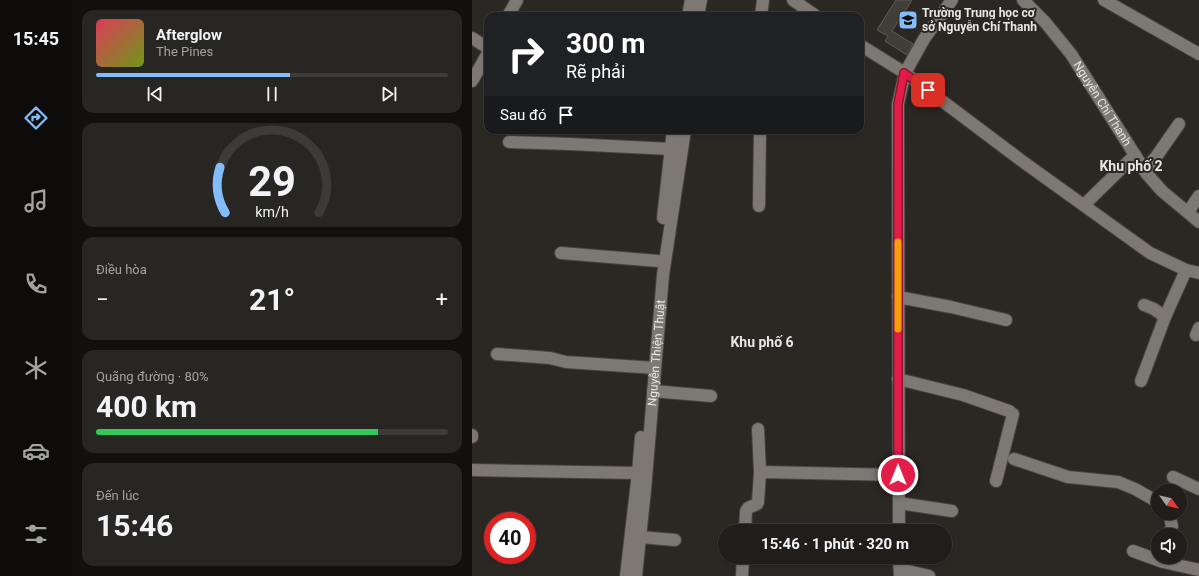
<!DOCTYPE html>
<html lang="vi">
<head>
<meta charset="utf-8">
<style>
	:root { --surface:#201d1a; --page:#282623; --text:#f1f3f6; --muted:#a2a2a2; --line:#3d3b39; --accent:#83bcfb }
	body { margin:0; font-family:Roboto,sans-serif; background:var(--page); color:var(--text); height:100vh; display:flex; flex-direction:column; font-size:15px; white-space:nowrap }
	* { box-sizing:border-box; margin:0 }
	p { font-size:13px; color:var(--muted) }
	.icon { flex:none; width:22px; height:22px; fill:none; stroke:currentColor; stroke-width:2; stroke-linecap:round; stroke-linejoin:round }
	.map { position:relative; flex:1; overflow:hidden }
	.side { display:flex; flex-direction:column; gap:10px; padding:10px; background:#12100e; width:400px }
	.side>* { flex:none }
	.top-card { position:absolute; left:12px; top:12px; width:380px; height:122px; border-radius:12px; box-shadow:0 1px 3px #0004,0 0 0 1px var(--line); background:#202124; color:#fff; overflow:hidden }
	.needle { width:26px; rotate:124deg }
	.buttons { position:absolute; left:679px; top:484px; display:grid; gap:8px }
	.buttons a { display:grid; place-items:center; width:36px; height:36px; border-radius:50%; background:var(--surface); box-shadow:0 1px 3px #0004,0 0 0 1px var(--line); font-size:20px }
	.speed { position:absolute; left:12px; top:512px; display:flex; gap:8px; font-size:20px; font-weight:700; text-align:center }
	.speed>* { display:grid; place-content:center; width:52px; height:52px; border-radius:50%; background:var(--surface); box-shadow:0 1px 3px #0004,0 0 0 1px var(--line); line-height:1 }
	.speed .limit { border:6px solid #d22; background:#fff; color:#111 }
	.pin { position:absolute; display:grid; place-items:center; width:34px; height:34px; color:#fff; margin:-17px; border-radius:8px; box-shadow:0 2px 6px #0006 }
	.me { position:absolute; width:44px; margin:-22px; rotate:0deg; stroke-linejoin:round; filter:drop-shadow(0 0 3px #0008) }
	.turn { display:flex; align-items:center; gap:14px; height:84px; padding:0 16px; font-size:18px }
	.turn .icon { width:52px; height:52px; stroke-width:2.5 }
	.turn b { display:block; font-size:28px; line-height:34px }
	.then { display:flex; align-items:center; height:38px; padding:0 16px; background:#0003; gap:8px; font-size:15px }
	.big { font-size:30px; font-weight:700; line-height:1.1 }
	.side .card { flex:1; display:flex; flex-direction:column; justify-content:center; gap:6px; min-width:0; padding:0 14px; border-radius:12px; background:var(--page) }
	.side .dial { align-items:center; gap:0 }
	.dial svg { height:104px; overflow:visible; fill:none; stroke:var(--line); stroke-width:7; stroke-linecap:round; text-anchor:middle }
	.dial text { fill:var(--text); stroke:none }
	.song { display:flex; align-items:center; gap:12px }
	.cover { width:48px; height:48px; border-radius:6px; background:linear-gradient(135deg,hsl(350 70% 55%),hsl(80 70% 35%)) }
	.played { height:4px; border-radius:2px; background:linear-gradient(90deg,var(--accent) 55%,var(--line) 55%) }
	.keys { display:flex; justify-content:space-around; direction:ltr }
	.heat { display:flex; justify-content:space-between; align-items:center; font-size:22px; direction:ltr }
	.charge { height:6px; border-radius:3px; background:linear-gradient(90deg,#34c759 80%,var(--line) 0) }
	.trip { position:absolute; left:246px; top:524px; width:234px; height:40px; border-radius:20px; background:var(--surface); box-shadow:0 1px 3px #0004,0 0 0 1px var(--line); font-weight:700; line-height:40px; text-align:center }
	main { display:flex; flex:1; min-height:0 }
	.tabs { display:flex; flex-direction:column; width:72px; justify-content:space-around; align-items:center; background:#0d0c0a; color:var(--muted) }
	.tabs .icon { width:28px; height:28px }
	.tabs .on { color:var(--accent) }
	.tabs b { font-size:18px; color:var(--text) }
	.map>svg:first-child { display:block }
</style>
</head>
<body>
<main>
<nav class="tabs">
<b>15:45</b>
<svg class="icon on" aria-label="directions" viewBox="0 0 24 24"><path d="M12 3l9 9-9 9-9-9zM9 14v-3h6M13 9l2 2-2 2"/></svg>
<svg class="icon" aria-label="music" viewBox="0 0 24 24"><path d="M9 18V5l10-2v13"/><circle cx="6" cy="18" r="3"/><circle cx="16" cy="16" r="3"/></svg>
<svg class="icon" aria-label="phone" viewBox="0 0 24 24"><path d="M5 4h4l2 5-3 2q2 4 5 5l2-3 5 2v4C11 20 4 13 5 4z"/></svg>
<svg class="icon" aria-label="climate" viewBox="0 0 24 24"><path d="M12 3v18M4 7l16 10M4 17L20 7"/></svg>
<svg class="icon" aria-label="car" viewBox="0 0 24 24"><path d="M5 17H2v-5l4-1 3-4h7l3 4 3 1v5h-3M9 17h6M6 11h13"/><circle cx="7" cy="17" r="2"/><circle cx="17" cy="17" r="2"/></svg>
<svg class="icon" aria-label="filters" viewBox="0 0 24 24"><path d="M4 7h16M4 17h16"/><circle cx="9" cy="7" r="2"/><circle cx="15" cy="17" r="2"/></svg>
</nav>
<section class="side">
<div class="card">
<div class="song"><i class="cover"></i><div><b>Afterglow</b><p>The Pines</p></div></div>
<div class="played"></div>
<div class="keys"><svg class="icon" aria-label="previous" viewBox="0 0 24 24"><path d="M18 5L8 12l10 7zM5 5v14"/></svg><svg class="icon" aria-label="pause" viewBox="0 0 24 24"><path d="M8 5v14M16 5v14"/></svg><svg class="icon" aria-label="next" viewBox="0 0 24 24"><path d="M6 5l10 7-10 7zM19 5v14"/></svg></div>
</div>
<div class="card dial"><svg viewBox="0 0 100 80">
<path d="M14 69A42 42 0 1 1 86 69"/>
<path d="M14 69A42 42 0 0 1 10 34" stroke="#83bcfb"/>
<text x="50" y="56" font-size="32" font-weight="700">29</text>
<text x="50" y="72" font-size="11">km/h</text>
</svg></div>
<div class="card"><p>Điều hòa</p>
<div class="heat"><a>−</a><b class="big">21°</b><a>+</a></div>
</div>
<div class="card"><p>Quãng đường · 80%</p><b class="big">400 km</b><div class="charge"></div></div>
<div class="card"><p>Đến lúc</p><b class="big">15:46</b></div>
</section>
<div class="map">
<svg width="727" height="576" viewBox="0 0 727 576">
	<rect width="100%" height="100%" fill="#2b2723"/>
	<polygon fill="#413d38" stroke="#605b56" points="424,0 440,0 420,31 441,44 435,55 413,41 416,36 405,30"/>
	<g fill="none" stroke-linecap="round" stroke-linejoin="round">
		<g stroke="#474340" stroke-width="14">
			<g id="minor">
				<polyline points="321,0 344,16"/>
				<path id="s1" d="M551 0 573 22 599 54 675 174 690 191 727 222"/>
				<polyline points="632,0 727,54"/>
				<polyline points="36,16 45,0"/>
				<polyline points="216,16 219,0"/>
				<polyline points="226,16 229,0"/>
				<polyline points="289,16 291,0"/>
				<polyline points="0,38 16,48"/>
				<polyline points="388,45 433,73 550,161 678,253 714,270 727,273"/>
				<polyline points="0,81 16,53"/>
				<polyline points="37,142 98,144 199,149"/>
				<polyline points="672,170 684,157 707,124"/>
				<polyline points="612,205 663,155"/>
				<polyline points="287,206 288,130"/>
				<polyline points="716,212 727,196"/>
				<polyline points="191,218 201,130"/>
				<polyline points="89,253 186,261"/>
				<polyline points="426,297 479,307 534,320"/>
				<polyline points="672,305 682,309 693,317"/>
				<polyline points="724,335 727,328"/>
				<polyline points="25,354 78,358 94,362 183,368"/>
				<polyline points="426,379 491,395 537,411 541,414 524,481"/>
				<polyline points="669,381 693,317 714,270"/>
				<polyline points="181,391 239,396"/>
				<polyline points="286,429 288,472"/>
				<polyline points="0,437 0,435"/>
				<polyline points="542,459 596,477 646,482 663,489 686,502"/>
				<polyline points="0,470 166,473"/>
				<polyline points="701,477 727,489"/>
				<polyline points="427,503 480,511"/>
				<polyline points="697,513 700,526 697,535"/>
				<polyline points="273,531 274,511 276,508 285,504 286,502 288,472 426,475"/>
				<polyline points="427,531 426,104 433,73 452,39 480,0"/>
				<polyline points="168,537 203,540"/>
				<polyline points="661,551 691,562 727,570"/>
				<polyline points="427,557 428,576"/>
				<polyline points="428,569 457,576"/>
				<polyline points="154,576 166,473 169,437"/>
				<path id="s2" d="M164 576 173 490 191 275 213 130"/>
				<polyline points="270,576 271,557"/>
			</g>
		</g>
		<use href="#minor" stroke="#7d7873" stroke-width="12"/>
	</g>
	<g fill="none" stroke-linecap="round" stroke-linejoin="round">
		<g stroke="#92132f" stroke-width="10">
			<polyline id="route" points="426,475 426,104 432,73 456,90"/>
		</g>
		<use href="#route" stroke="#e11d48" stroke-width="7"/>
		<polyline stroke="#f59e0b" stroke-width="7" points="426,329 426,242"/>
	</g>
	<defs>
		<g id="school-square" transform="scale(1)"><rect x="-9" y="-9" width="18" height="18" rx="4" fill="#83bcfb" stroke="#2b2723"/><path d="M0-5L7-2L0 1L-7-2ZM-4 1L0 2.5L4 1V4Q0 6-4 4Z" fill="#111"/></g>
	</defs>
	<g fill-rule="evenodd">
		<use href="#school-square" x="436" y="20"/>
	</g>
	<g text-anchor="middle" stroke-width="4" stroke-linejoin="round" paint-order="stroke">
		<g font-size="12" font-weight="bold" fill="#e9e6e3" stroke="#2b2723" text-anchor="start">
			<text x="450" y="17">Trường Trung học cơ<tspan x="450" dy="14">sở Nguyễn Chí Thanh</tspan></text>
		</g>
		<g font-size="12" fill="#e9e6e3" stroke="#2b2723">
			<text dy="4" stroke="none"><textPath href="#s1" startOffset="131">Nguyễn Chí Thanh</textPath></text>
			<text dy="4" stroke="none"><textPath href="#s2" startOffset="224">Nguyễn Thiện Thuật</textPath></text>
		</g>
		<g font-size="14" font-weight="bold" fill="#e9e6e3" stroke="#2b2723">
			<text x="659" y="171">Khu phố 2</text>
			<text x="290" y="347">Khu phố 6</text>
		</g>
	</g>
</svg>
<div class="buttons">
<a><svg class="needle" viewBox="-14 -14 28 28"><path d="M0-13l5 13h-10z" fill="#e53935"/><path d="M0 13l5-13h-10z" fill="#a2a2a2"/></svg></a>
<a><svg class="icon" aria-label="sound" viewBox="0 0 24 24"><path d="M4 9h4l5-4v14l-5-4H4zM17 9q2 3 0 6"/></svg></a>
</div>
<div class="speed"><div class="limit">40</div></div>
<div class="pin" style="left:456px;top:90px;background:#d93025"><svg class="icon" aria-label="arrive" viewBox="0 0 24 24"><path d="M6 21V4h12l-3 4 3 4H6"/></svg></div>
<svg class="me" style="left:426px;top:475px" viewBox="-20 -20 40 40"><circle r="17" fill="#e11d48" stroke="#fff" stroke-width="3"/><path d="M0-11L8 9 0 5-8 9z" fill="#fff"/></svg>
<div class="trip">15:46 · 1 phút · 320 m</div>
<div class="top-card">
<div class="turn"><svg class="icon" aria-label="right" viewBox="0 0 24 24"><path d="M7 20v-9h11M14 6l5 5-5 5"/></svg><div><b>300 m</b>Rẽ phải</div></div>
<div class="then">Sau đó<svg class="icon" aria-label="arrive" viewBox="0 0 24 24"><path d="M6 21V4h12l-3 4 3 4H6"/></svg></div>
</div>
</div>
</main>
</body>
</html>
